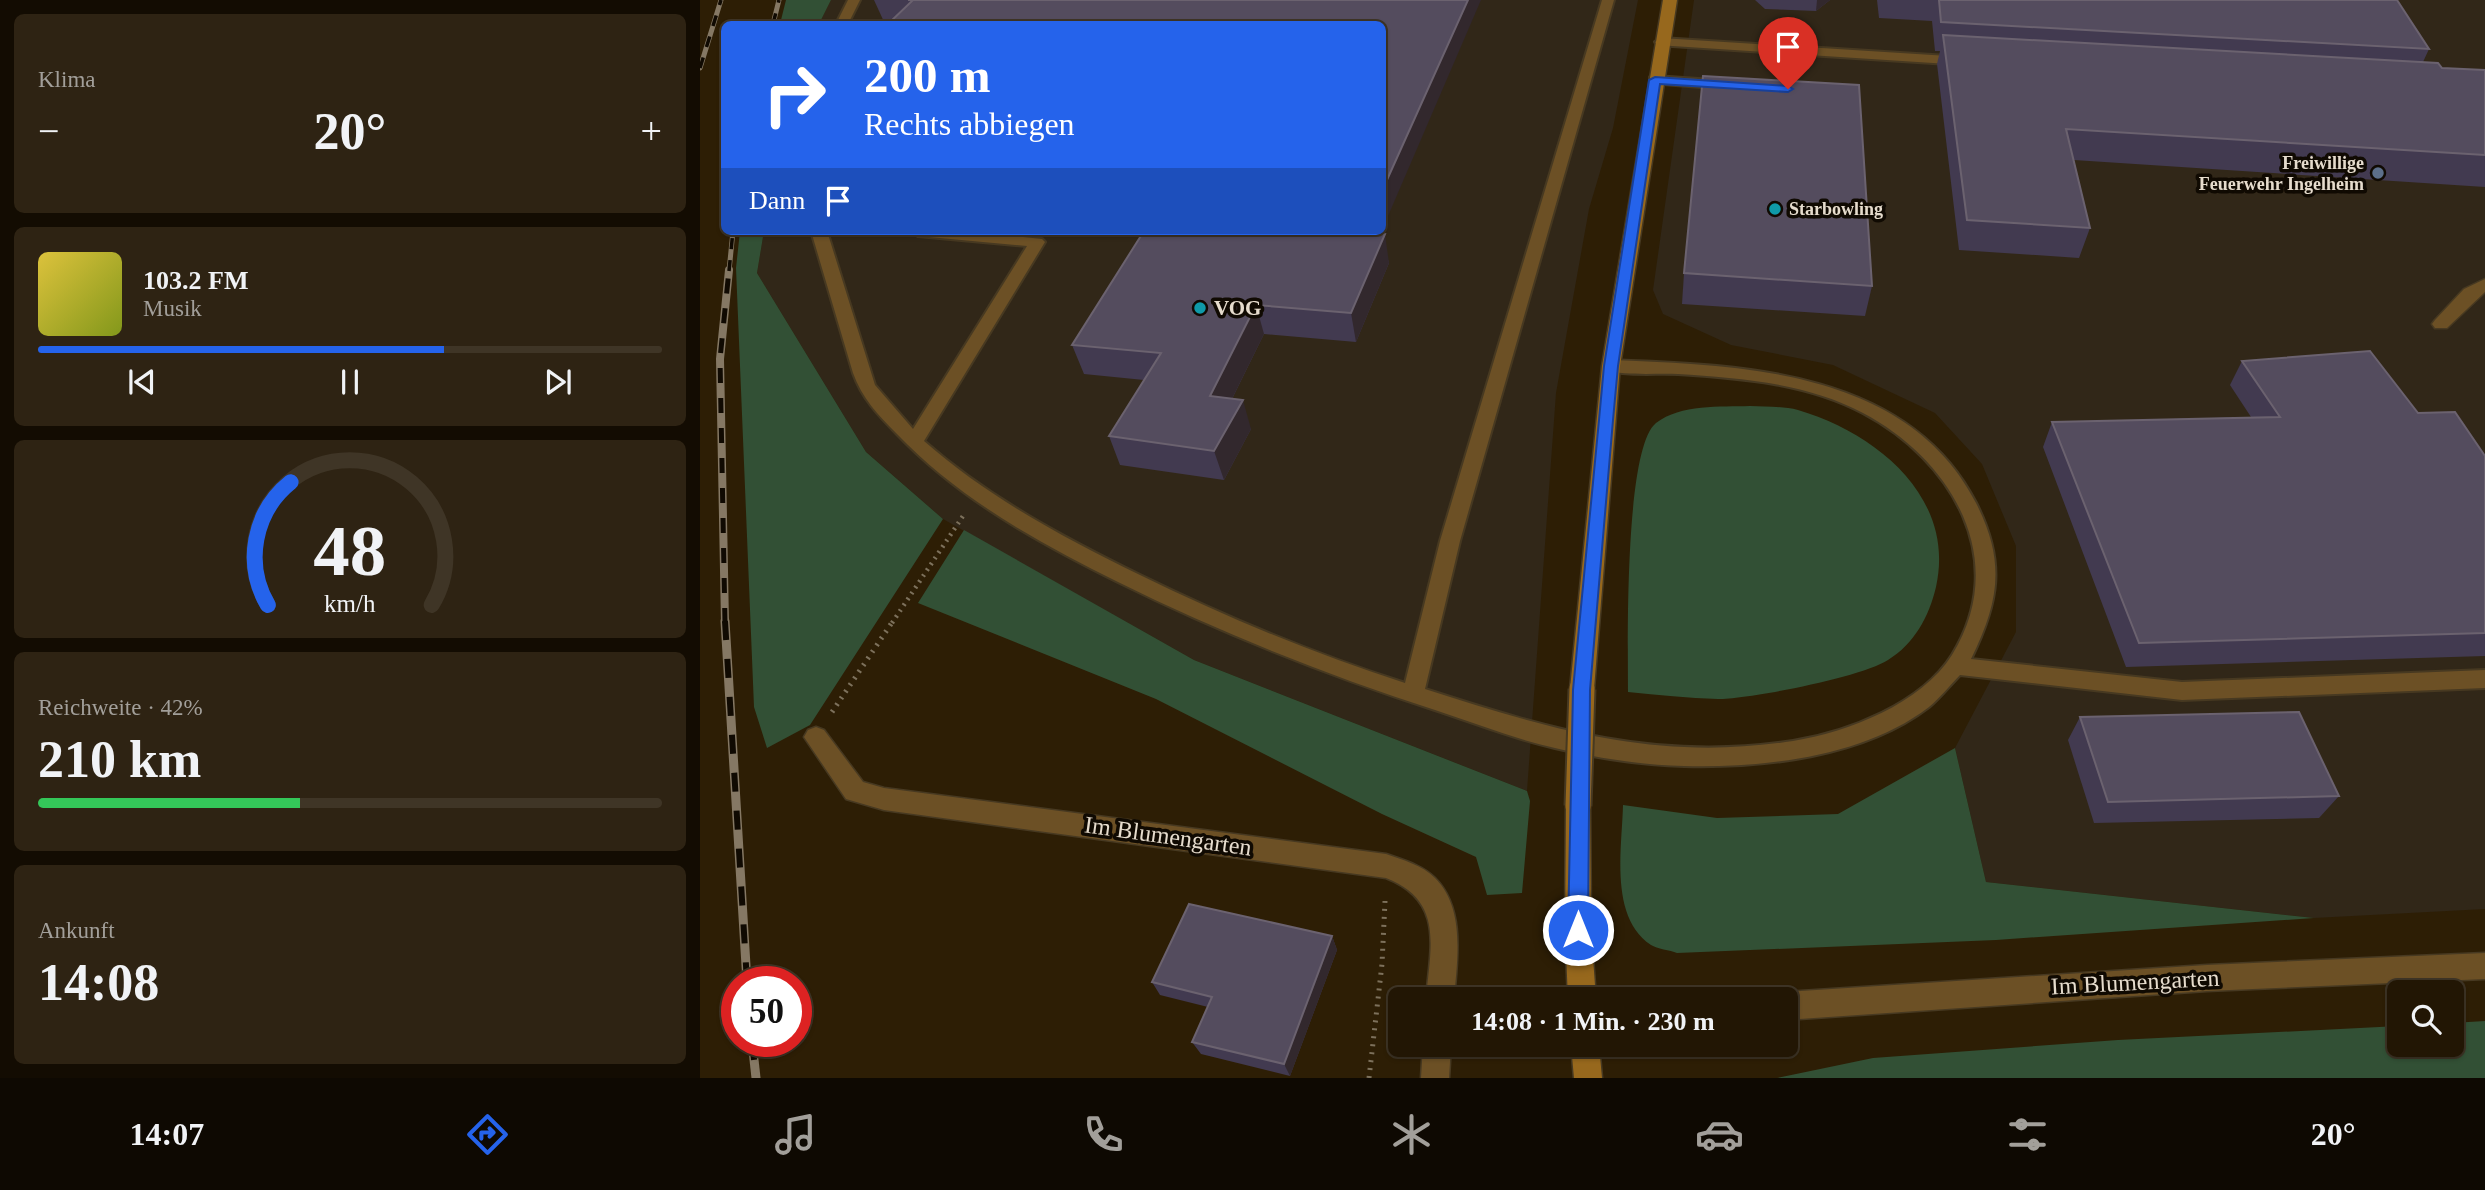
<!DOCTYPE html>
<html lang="de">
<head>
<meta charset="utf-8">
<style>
	:root { --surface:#221604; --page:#2e2313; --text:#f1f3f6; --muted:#a29f9a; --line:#3f3526; --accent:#2563eb }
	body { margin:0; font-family:"Times New Roman",serif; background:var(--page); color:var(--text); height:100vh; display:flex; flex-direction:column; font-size:26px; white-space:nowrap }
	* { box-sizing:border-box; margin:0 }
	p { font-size:23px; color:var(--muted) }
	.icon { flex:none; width:38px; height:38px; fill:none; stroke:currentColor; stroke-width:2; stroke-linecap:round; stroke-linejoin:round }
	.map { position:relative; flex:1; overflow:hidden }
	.sheet { display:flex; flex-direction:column; gap:14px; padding:14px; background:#130c02; width:700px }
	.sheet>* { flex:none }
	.banner { position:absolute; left:21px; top:21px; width:665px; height:214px; border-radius:10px; box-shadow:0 2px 5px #0004,0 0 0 2px var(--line); background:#2563eb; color:#fff; overflow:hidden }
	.fabs { position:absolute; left:1687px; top:980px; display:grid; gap:14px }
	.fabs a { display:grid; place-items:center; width:77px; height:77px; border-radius:10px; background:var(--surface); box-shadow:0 2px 5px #0004,0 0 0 2px var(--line); font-size:35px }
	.speed { position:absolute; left:21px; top:966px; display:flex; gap:14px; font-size:35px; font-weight:700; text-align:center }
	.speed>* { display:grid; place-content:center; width:91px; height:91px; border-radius:50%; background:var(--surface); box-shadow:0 2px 5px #0004,0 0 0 2px var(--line); line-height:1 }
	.speed .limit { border:10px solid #d22; background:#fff; color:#111 }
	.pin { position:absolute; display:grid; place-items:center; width:60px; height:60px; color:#fff; margin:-72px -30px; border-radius:50% 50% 50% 0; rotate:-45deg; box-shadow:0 0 7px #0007 }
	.pin .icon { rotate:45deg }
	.me { position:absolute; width:77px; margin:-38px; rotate:0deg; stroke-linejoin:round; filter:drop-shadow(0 0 5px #0008) }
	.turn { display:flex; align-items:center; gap:24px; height:147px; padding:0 28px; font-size:32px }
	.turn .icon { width:91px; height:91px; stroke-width:2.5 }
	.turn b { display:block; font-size:49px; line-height:60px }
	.then { display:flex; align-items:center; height:66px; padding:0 28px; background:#0003; gap:14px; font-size:26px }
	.big { font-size:52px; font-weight:700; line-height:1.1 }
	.sheet .widget { flex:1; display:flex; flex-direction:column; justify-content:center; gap:10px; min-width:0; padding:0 24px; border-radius:10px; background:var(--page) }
	.sheet .dial { align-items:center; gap:0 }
	.dial svg { height:182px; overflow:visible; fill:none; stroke:var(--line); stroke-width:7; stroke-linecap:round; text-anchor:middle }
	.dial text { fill:var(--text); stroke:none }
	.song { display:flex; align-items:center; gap:21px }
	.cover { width:84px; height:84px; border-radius:10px; background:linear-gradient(135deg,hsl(50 70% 55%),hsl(70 70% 35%)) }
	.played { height:7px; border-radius:4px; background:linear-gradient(90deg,var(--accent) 65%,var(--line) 65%) }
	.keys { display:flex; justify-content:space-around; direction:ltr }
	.heat { display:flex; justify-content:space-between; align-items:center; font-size:38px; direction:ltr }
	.charge { height:10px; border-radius:5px; background:linear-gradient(90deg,#34c759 42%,var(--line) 0) }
	.trip { position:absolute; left:688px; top:987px; width:410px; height:70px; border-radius:10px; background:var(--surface); box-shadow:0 2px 5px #0004,0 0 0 2px var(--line); font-weight:700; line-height:70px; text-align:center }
	.menu { display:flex; height:112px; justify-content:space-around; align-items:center; background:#0e0902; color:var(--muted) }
	.menu .icon { width:49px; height:49px }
	.menu .active { color:var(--accent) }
	.menu b { font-size:32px; color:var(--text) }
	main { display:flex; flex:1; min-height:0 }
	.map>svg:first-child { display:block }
</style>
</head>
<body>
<main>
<section class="sheet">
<div class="widget"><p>Klima</p>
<div class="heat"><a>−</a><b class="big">20°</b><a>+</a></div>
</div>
<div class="widget">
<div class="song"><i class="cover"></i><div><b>103.2 FM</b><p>Musik</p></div></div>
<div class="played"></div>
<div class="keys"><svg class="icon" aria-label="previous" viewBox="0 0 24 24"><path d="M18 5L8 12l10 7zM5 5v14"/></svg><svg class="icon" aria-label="pause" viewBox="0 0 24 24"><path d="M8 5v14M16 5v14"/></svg><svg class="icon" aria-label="next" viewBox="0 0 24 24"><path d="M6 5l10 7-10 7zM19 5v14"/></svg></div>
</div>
<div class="widget dial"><svg viewBox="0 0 100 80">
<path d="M14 69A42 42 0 1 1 86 69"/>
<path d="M14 69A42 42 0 0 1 24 15" stroke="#2563eb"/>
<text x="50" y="56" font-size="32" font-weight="700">48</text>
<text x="50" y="72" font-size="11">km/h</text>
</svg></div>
<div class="widget"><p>Reichweite · 42%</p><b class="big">210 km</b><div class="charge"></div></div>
<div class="widget"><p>Ankunft</p><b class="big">14:08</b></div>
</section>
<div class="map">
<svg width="1785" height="1078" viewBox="0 0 1785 1078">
	<rect width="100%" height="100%" fill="#2d1e05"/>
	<g fill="#312718">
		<polygon points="131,0 938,0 913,128 889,209 856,393 827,791 494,660 243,519 166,452 57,273 64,231 682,231 682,24 119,24"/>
		<polygon points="994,0 1785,0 1785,909 1614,918 1286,882 1255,748 1316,632 1316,546 1282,464 1235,413 1133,365 1031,345 963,314 953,290"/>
	</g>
	<g fill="#325035">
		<polygon points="86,0 131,0 119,24 80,24"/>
		<polygon points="40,231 64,231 57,273 166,452 243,519 110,725 67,748 54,707 36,268"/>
		<path d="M1050 406C1065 407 1083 406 1098 410 1176 433 1256 497 1236 587 1229 617 1214 644 1188 660 1162 677 1050 699 1018 699 988 698 958 695 928 692 928 647 924 449 956 423 981 404 1020 407 1050 406Z"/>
		<polygon points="264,530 494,660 827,791 830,801 822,893 787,895 776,857 682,814 456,699 218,603"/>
		<path d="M1255 748 1286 882 1614 918 1296 940 977 953C970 950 957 949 951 945 909 917 922 848 923 805L1017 818 1138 814Z"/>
		<polygon points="1785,1021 1785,1078 1077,1078 1173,1058 1418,1040 1699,1026 1699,1045 1752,1045 1752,1023"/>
	</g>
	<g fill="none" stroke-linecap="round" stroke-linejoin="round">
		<g stroke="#473921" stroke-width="4">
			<g id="lane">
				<polygon points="148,0 160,0 148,24 136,24"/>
				<path d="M902 0H914L760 541 725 689C852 730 958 762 1093 741 1148 732 1221 704 1252 655 1311 560 1252 460 1163 413 1107 383 1040 378 978 374 955 373 927 376 905 370L903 366 911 360C1042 365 1208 370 1276 503 1306 562 1299 602 1271 659L1482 682 1785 670V688L1482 700 1260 675C1250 685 1240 698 1229 707 1164 757 1064 768 984 766 941 765 897 758 855 748 814 739 775 723 735 710 627 675 521 633 418 582 337 542 258 498 196 433 178 415 162 398 153 373L111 231H127L175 385 213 429 327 246 218 236 210 231H267L342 239 345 242 224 441C289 498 363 537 440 575 526 617 614 654 705 683L740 541Z"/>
				<polygon points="961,38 1264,57 1270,61 1264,65 957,45 955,42"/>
				<polygon points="955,76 1027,81 1034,85 1027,89 950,83 950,77"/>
			</g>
		</g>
		<g stroke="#473921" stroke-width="3">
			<g id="street">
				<polygon points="1785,279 1785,292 1747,328 1735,328 1732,324 1735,320 1764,289"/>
				<path d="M116 727 124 730 163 782 184 788 686 854C703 860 722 865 735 878 766 909 757 961 754 999H726C730 948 745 901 686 878L184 810 146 799 104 737 108 730Z"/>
				<polygon points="1785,953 1785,979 1507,991 1085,1020 1085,999 1074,999 1085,992 1507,965"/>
				<polygon points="723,1045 751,1045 749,1078 721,1078"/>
			</g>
		</g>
		<g stroke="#473921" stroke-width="3">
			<g id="secondary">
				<polygon points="963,0 977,0 920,366 894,689 890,696 882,699 874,696 870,689 902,366"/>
				<polygon points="878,795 887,798 890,806 891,930 896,999 868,999 865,930 866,806 869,798"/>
				<polygon points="871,1045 899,1045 902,1078 874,1078"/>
			</g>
		</g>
		<polyline stroke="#7d715c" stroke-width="4.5" stroke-dasharray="2 5" stroke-linecap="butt" points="192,623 263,516"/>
		<g stroke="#7d715c" stroke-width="5" stroke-dasharray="2 6" stroke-linecap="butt">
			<polyline points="132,712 193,621"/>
			<polyline points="669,1078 682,964 685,901"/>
		</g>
		<use href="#lane" fill="#6c5025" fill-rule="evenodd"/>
		<use href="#street" fill="#6c5025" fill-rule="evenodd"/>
		<use href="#secondary" fill="#97681d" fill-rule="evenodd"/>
		<g stroke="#857864" stroke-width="5">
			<g id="rail-far2">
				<polyline points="73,24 79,0"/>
				<polyline points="0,68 21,0"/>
				<polyline points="29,271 33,231"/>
			</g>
		</g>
		<g stroke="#857864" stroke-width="8">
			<polyline id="rail-far1" points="25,623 20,359 29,270"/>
		</g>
		<g stroke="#857864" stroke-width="9">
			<g id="rail">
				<polyline points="25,621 47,982"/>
				<polyline points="52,1041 56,1078"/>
			</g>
		</g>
		<use href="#rail-far2" stroke="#100a02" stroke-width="3.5" stroke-dasharray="11" stroke-linecap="butt"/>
		<use href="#rail-far1" stroke="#100a02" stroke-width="5" stroke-dasharray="15" stroke-linecap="butt"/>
		<use href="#rail" stroke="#100a02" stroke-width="6" stroke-dasharray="19" stroke-linecap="butt"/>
		<g stroke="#473921" stroke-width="29" stroke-linecap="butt">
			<polyline id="secondary-bridge" points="878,806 882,689"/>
		</g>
		<use href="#secondary-bridge" stroke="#97681d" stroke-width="25"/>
	</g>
	<g fill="#423a50">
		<polygon points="174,0 781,0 682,24 185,24"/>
		<polygon points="1055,0 1130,0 1116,11 1065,9"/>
		<polygon points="1177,0 1697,0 1729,49 1723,62 1742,68 1785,70 1785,187 1374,160 1390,228 1379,258 1259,250 1237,64 1240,51 1235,51 1232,21 1179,18"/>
		<polygon points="444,231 682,231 681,234 689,263 656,342 564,334 532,399 551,429 524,480 420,465 409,436 444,380 384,374 372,345"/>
		<polygon points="984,273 1172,286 1165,316 982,304"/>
		<polygon points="1542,361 1718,413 1785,456 1785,656 1426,667 1343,447 1352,422 1551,417 1530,385"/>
		<polygon points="1380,717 1639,796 1619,818 1394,823 1368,740"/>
		<polygon points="632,936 637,950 590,1076 501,1054 492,1042 508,1007 460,995 452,982"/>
	</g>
	<g fill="#32282d">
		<polygon points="768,0 781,0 682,230 682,191"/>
		<polygon points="1117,0 1130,0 1116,11"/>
		<polygon points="665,231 682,231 669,261"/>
		<polygon points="685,234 689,263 656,342 651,313"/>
		<polygon points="556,305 564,334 519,425 510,396"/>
		<polygon points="543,400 551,429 524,480 514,451"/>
		<polygon points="632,936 637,950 590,1076 584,1064"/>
	</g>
	<g fill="#544c5e" stroke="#6b626f" stroke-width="2">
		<polygon points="208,0 768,0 682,191 682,24 188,24 213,0"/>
		<polygon points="1239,0 1697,0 1729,49 1241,22"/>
		<polygon points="1243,35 1738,63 1742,68 1785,70 1785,155 1366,129 1390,228 1267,220"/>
		<polygon points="1003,76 1159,85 1172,286 984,273"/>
		<polygon points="444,231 665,231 664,232 685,234 651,313 556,305 510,396 543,400 514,451 409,436 461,353 372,345"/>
		<polygon points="1670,351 1718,413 1755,412 1785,456 1785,633 1439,643 1352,422 1580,417 1542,361"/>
		<polygon points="1599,712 1639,796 1408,802 1380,717"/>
		<polygon points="489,904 632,936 584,1064 492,1042 512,997 452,982"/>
	</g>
	<polygon fill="#2563eb" stroke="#184099" stroke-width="2" points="955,77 1088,86 1093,89 1088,92 960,84 918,366 913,420 890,690 888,930 885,937 878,940 870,937 868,930 873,690 899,420 904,366 949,80"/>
	<circle fill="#5c6f8a" stroke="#100a02" stroke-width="2.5" cx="1678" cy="173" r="7"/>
	<g fill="#0f9aa8" stroke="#100a02" stroke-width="2.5">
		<circle cx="1075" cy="209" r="7"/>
		<circle cx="500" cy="308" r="7"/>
	</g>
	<g text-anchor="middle" stroke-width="7" stroke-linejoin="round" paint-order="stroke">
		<g font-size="18" font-weight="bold" fill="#e6dccd" stroke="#100a02" text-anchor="end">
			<text x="1664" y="169">Freiwillige<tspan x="1664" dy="21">Feuerwehr Ingelheim</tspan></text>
			<text x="1089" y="215" text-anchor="start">Starbowling</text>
		</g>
		<g font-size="21" font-weight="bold" fill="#e6dccd" stroke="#100a02" text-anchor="start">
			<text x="514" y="315">VOG</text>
		</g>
		<g font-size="24" fill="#e6dccd" stroke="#100a02">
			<text transform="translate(468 836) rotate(8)" y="8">Im Blumengarten</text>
			<text transform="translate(1435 982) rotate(-3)" y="8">Im Blumengarten</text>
		</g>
	</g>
</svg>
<div class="fabs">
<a><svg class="icon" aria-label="search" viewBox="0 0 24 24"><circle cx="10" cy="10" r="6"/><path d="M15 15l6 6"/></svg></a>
</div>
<div class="speed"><div class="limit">50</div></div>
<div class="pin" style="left:1088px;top:89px;background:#d93025"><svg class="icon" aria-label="arrive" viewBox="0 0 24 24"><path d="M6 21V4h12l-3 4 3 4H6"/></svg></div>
<svg class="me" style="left:878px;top:930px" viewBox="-20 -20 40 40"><circle r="17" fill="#2563eb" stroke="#fff" stroke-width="3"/><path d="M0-11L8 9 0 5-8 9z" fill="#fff"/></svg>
<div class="trip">14:08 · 1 Min. · 230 m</div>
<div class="banner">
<div class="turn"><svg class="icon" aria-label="right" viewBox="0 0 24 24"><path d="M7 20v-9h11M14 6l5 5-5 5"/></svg><div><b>200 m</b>Rechts abbiegen</div></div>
<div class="then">Dann<svg class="icon" aria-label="arrive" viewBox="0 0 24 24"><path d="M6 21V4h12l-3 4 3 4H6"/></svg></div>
</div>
</div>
</main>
<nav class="menu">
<b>14:07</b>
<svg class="icon active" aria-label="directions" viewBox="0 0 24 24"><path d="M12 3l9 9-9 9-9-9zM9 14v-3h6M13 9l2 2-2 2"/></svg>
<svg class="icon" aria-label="music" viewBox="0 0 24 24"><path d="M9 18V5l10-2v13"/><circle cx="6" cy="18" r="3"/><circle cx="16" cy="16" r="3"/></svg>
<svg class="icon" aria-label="phone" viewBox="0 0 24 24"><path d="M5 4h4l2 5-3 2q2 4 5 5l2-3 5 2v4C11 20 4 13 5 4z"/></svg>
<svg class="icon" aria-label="climate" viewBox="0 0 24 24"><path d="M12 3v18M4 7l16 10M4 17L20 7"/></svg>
<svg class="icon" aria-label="car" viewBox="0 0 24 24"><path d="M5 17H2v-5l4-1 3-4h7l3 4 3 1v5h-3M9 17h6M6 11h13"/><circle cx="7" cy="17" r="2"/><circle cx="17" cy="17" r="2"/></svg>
<svg class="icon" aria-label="filters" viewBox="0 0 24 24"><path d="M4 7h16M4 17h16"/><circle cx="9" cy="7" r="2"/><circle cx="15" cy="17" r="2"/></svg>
<b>20°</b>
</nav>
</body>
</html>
